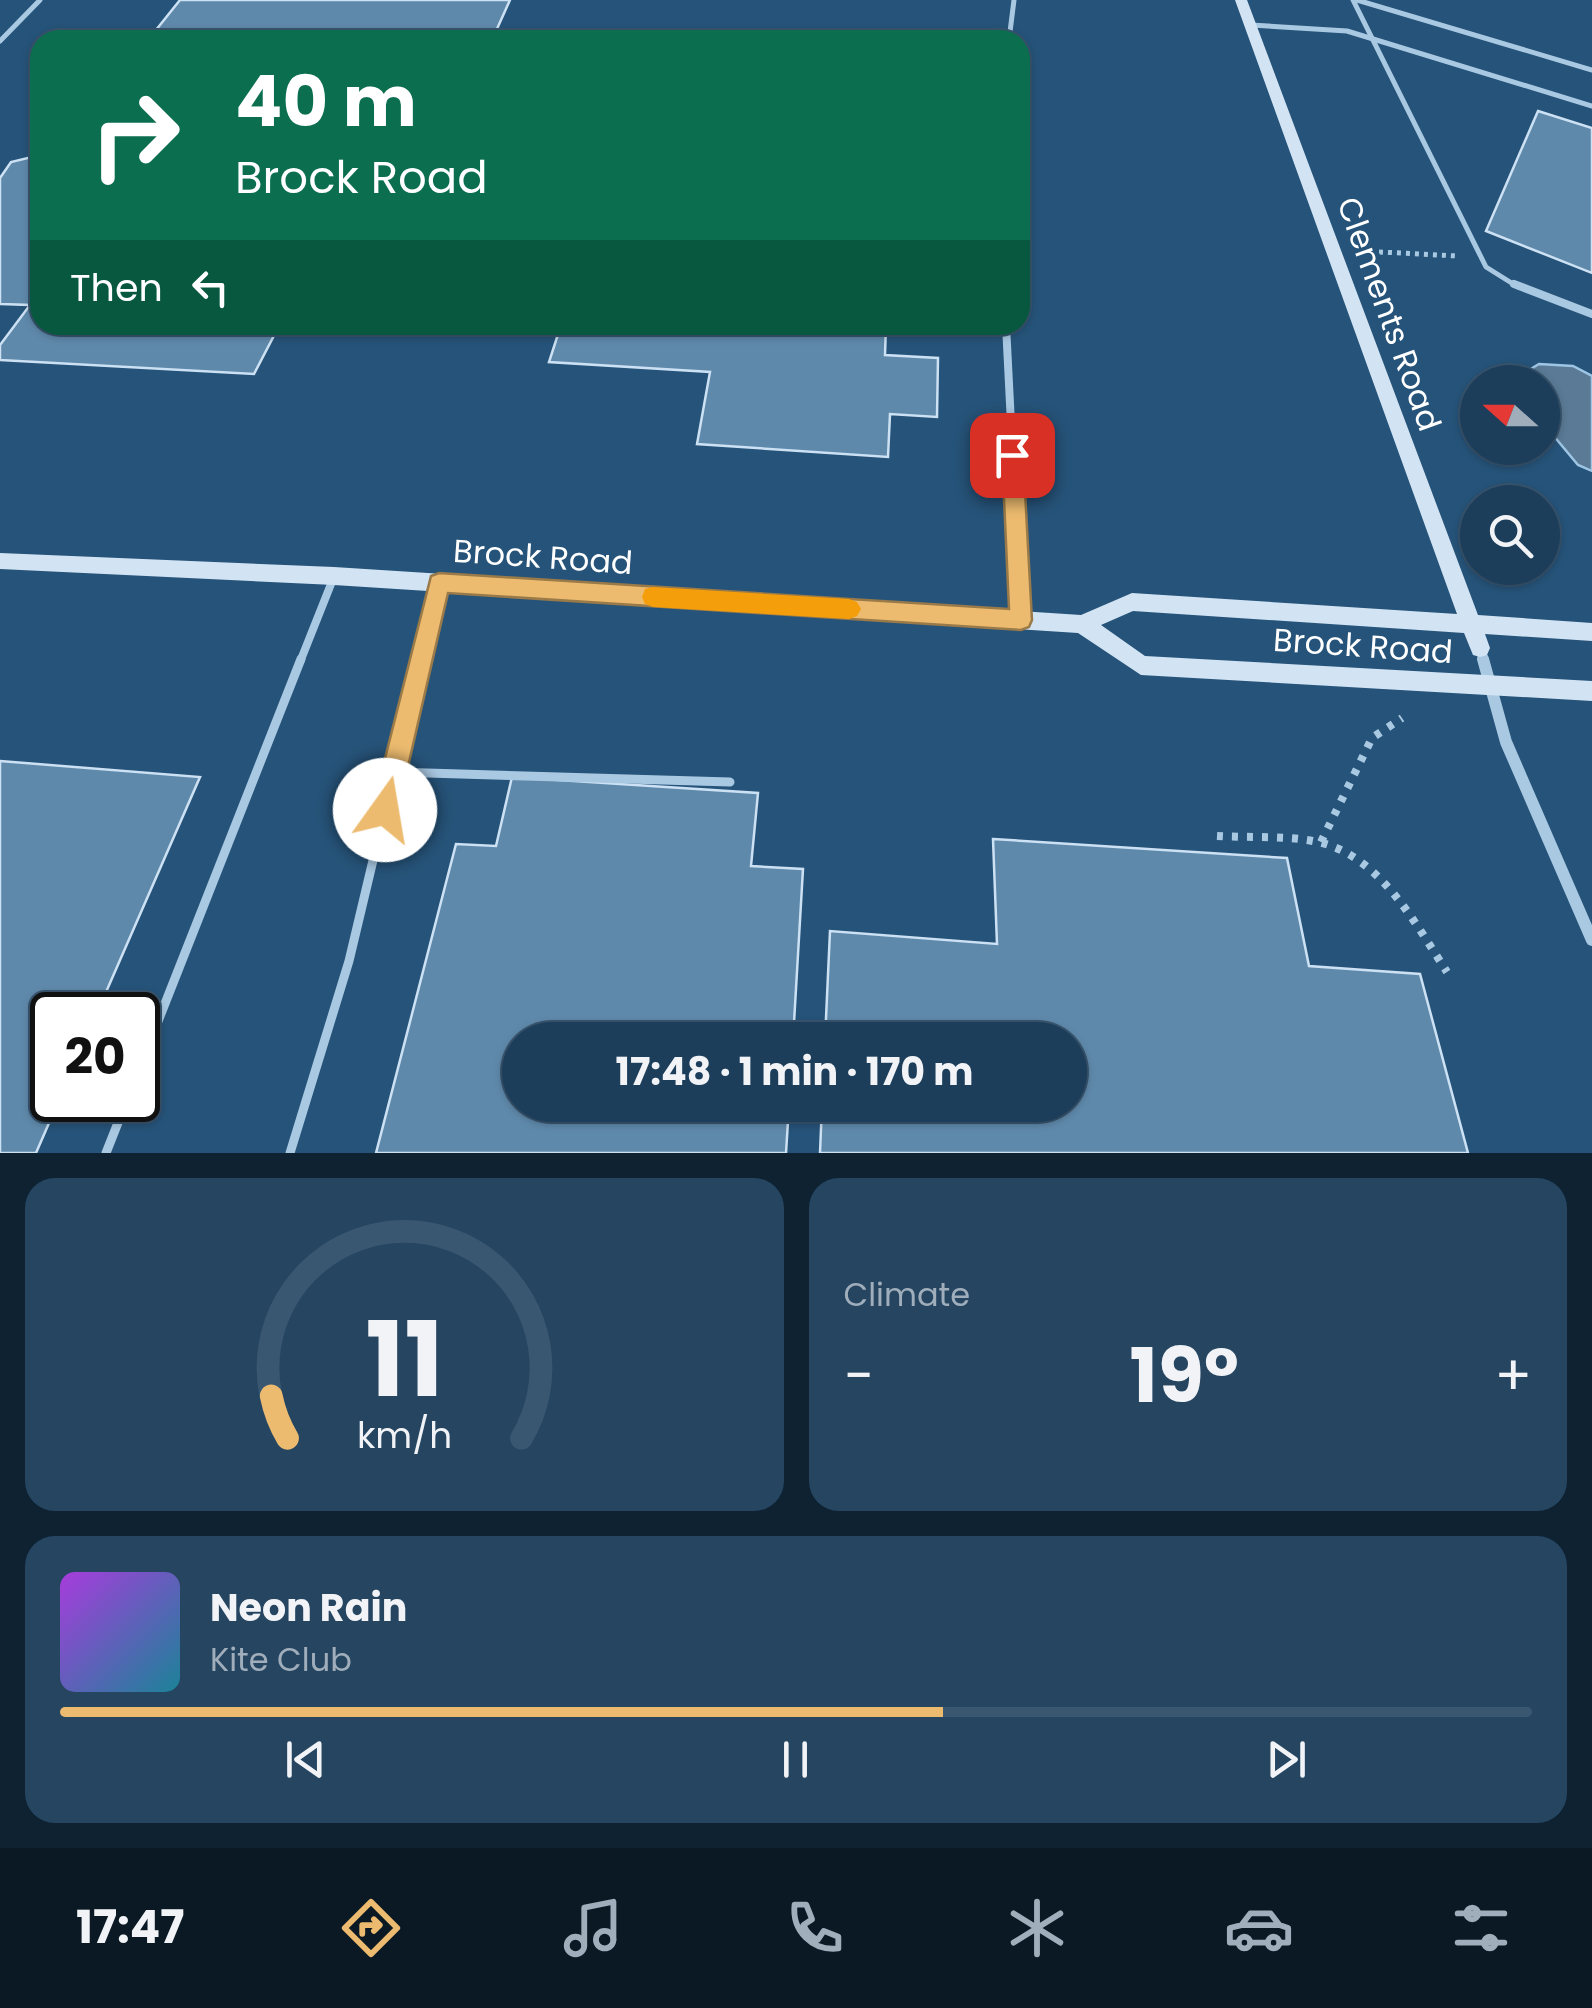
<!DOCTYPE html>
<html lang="en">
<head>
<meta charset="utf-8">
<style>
	:root { --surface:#1c3e5b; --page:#254561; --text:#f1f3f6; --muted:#a0aebb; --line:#3a5771; --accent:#ecbb6f }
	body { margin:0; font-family:Poppins,sans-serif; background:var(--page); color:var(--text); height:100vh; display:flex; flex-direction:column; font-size:38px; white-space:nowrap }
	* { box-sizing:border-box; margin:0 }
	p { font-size:32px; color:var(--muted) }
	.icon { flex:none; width:55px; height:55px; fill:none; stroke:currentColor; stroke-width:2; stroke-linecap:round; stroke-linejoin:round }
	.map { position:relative; height:1153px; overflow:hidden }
	.panel { display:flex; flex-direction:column; gap:25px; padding:25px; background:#0f2232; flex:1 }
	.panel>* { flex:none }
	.banner { position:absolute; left:30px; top:30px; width:1000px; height:305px; border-radius:30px; box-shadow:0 2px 8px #0004,0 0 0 2px var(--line); background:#0b6e4f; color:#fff; overflow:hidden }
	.needle { width:65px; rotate:291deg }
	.fabs { position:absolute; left:1460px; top:365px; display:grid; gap:20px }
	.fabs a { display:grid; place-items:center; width:100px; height:100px; border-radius:50%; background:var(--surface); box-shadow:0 2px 8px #0004,0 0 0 2px var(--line); font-size:50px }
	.speed { position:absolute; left:30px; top:992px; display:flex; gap:20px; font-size:50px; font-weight:700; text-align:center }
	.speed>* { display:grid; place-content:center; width:130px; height:130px; border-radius:50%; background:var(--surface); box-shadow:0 2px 8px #0004,0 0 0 2px var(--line); line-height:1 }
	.speed .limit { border:5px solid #111; border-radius:15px; background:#fff; color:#111 }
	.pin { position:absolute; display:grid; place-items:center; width:85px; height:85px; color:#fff; margin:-42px; border-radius:20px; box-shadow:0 5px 15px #0006 }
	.me { position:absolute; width:110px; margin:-55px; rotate:13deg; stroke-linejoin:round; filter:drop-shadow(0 0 8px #0008) }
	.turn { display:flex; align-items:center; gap:35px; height:210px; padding:0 40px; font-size:45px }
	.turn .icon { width:130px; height:130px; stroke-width:2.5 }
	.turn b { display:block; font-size:70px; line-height:85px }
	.then { display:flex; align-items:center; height:95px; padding:0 40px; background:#0003; gap:20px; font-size:38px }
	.big { font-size:75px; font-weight:700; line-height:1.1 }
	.panel .tile { flex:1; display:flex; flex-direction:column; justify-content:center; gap:15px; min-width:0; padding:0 35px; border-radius:30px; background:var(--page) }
	.panel .dial { align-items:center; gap:0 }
	.dial svg { height:260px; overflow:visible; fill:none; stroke:var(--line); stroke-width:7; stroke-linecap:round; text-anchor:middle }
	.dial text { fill:var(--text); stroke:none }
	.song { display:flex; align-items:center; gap:30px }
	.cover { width:120px; height:120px; border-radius:15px; background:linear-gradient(135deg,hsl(280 70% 55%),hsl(190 70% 35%)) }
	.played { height:10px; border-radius:5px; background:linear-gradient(90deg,var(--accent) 60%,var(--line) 60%) }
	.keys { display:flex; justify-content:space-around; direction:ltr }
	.heat { display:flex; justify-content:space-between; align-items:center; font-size:55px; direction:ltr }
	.panel .tiles { flex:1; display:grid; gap:25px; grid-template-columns:1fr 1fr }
	.tile:last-child { grid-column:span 2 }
	.trip { position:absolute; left:502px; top:1022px; width:585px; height:100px; border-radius:50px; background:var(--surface); box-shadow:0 2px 8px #0004,0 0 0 2px var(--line); font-weight:700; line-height:100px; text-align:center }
	.tab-bar { display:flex; height:160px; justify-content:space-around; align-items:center; background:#0b1924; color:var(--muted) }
	.tab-bar .icon { width:70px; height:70px }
	.tab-bar .active { color:var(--accent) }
	.tab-bar b { font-size:45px; color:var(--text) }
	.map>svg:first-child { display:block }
</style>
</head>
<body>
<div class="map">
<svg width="1592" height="1153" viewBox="0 0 1592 1153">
	<rect width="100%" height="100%" fill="#265379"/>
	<polygon fill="#5a7a95" stroke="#9ec5e4" stroke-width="2.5" points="1539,364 1573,366 1592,376 1592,471 1578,465 1543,423 1542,382 1520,382 1519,376"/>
	<g fill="#5f89ab" stroke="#cce1f3" stroke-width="2.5">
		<polygon points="180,0 510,0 492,40 148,40"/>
		<polygon points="1538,111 1592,128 1592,273 1486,231"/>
		<polygon points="40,155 40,325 363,325 361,330 279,326 254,374 0,360 0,345 30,305 0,304 0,178 11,162"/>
		<polygon points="561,325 886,325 885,355 938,358 937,417 890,414 888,457 697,444 710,372 549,362"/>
		<polygon points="0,761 200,777 96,1015 52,1015 52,1100 59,1100 36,1153 0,1153"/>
		<polygon points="512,777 758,793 751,866 803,869 793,1040 520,1040 520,1105 789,1105 786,1153 376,1153 456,844 496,846"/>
		<polygon points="993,839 1287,858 1309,966 1420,974 1468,1153 820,1153 822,1105 1070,1105 1070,1040 825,1040 830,931 997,944"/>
	</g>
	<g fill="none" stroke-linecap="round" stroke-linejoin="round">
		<polyline stroke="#a9c9e3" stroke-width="5" stroke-dasharray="4 5" stroke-linecap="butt" points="1361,251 1458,256"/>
		<g stroke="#a9c9e3" stroke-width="8" stroke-dasharray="6 9" stroke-linecap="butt">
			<path d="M1217 836C1250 838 1286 835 1318 842 1380 856 1415 923 1447 972"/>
			<polyline points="1321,842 1372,738 1402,718"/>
		</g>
		<g stroke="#a9c9e3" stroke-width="5">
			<polyline points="1353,0 1486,267 1518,287"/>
			<polyline points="1357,0 1592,70"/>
			<polyline points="1251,25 1347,31 1592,106"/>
			<polyline points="1009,40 1014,0"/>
			<polyline points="0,41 40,0"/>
		</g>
		<g stroke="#a9c9e3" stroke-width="8">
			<polyline points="1514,284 1592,314"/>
			<polyline points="1006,325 1021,620"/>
			<polyline points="300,662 333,579"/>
			<polyline points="420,662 439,583"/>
		</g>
		<g stroke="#a9c9e3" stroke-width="9">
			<polyline points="394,772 730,782"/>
			<polyline points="138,1072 301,659"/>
			<polyline points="106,1153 127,1100"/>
			<polyline points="290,1153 349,961 421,659"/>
		</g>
		<polyline stroke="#a9c9e3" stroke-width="9" points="1480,648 1484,662"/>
		<polyline stroke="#a9c9e3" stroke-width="12" points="1483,659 1506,742 1592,940"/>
		<polygon fill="#d2e4f4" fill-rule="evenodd" points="1235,0 1247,0 1478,615 1592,623 1592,641 1485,634 1490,648 1487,655 1480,657 1473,655 1464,633 1133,611 1101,625 1145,656 1592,681 1592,701 1141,675 1078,633 334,585 0,569 0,553 334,567 1081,615 1132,593 1457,614"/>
	</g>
	<polygon fill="#ecbb6f" stroke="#997a48" stroke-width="2.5" points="1012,447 1023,455 1032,620 1029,627 1021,630 448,593 398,810 394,819 385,823 376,819 372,810 431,576 439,573 1009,609 1002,455"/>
	<polygon fill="#f59e0b" points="653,587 849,599 857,602 861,609 857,616 849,619 653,607 645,604 642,597 645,589"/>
	<g text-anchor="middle" stroke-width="10" stroke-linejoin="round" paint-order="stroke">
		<g font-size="32" fill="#fff" stroke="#265379">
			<text transform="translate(1389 314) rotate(70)" y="11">Clements Road</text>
			<text transform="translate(543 557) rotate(4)" y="11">Brock Road</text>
			<text transform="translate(1363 646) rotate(4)" y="11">Brock Road</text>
		</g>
	</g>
</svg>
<div class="fabs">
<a><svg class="needle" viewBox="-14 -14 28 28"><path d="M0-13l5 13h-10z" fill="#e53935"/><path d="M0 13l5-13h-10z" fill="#a0aebb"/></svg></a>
<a><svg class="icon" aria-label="search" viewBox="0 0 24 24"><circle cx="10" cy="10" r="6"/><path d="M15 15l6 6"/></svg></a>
</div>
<div class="speed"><div class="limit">20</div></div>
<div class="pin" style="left:1012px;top:455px;background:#d93025"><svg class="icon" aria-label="arrive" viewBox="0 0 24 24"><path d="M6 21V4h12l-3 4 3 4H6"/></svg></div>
<svg class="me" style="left:385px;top:810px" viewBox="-20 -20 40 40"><circle r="19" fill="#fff"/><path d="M0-13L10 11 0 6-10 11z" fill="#ecbb6f"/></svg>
<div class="trip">17:48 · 1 min · 170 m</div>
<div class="banner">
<div class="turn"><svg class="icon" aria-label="right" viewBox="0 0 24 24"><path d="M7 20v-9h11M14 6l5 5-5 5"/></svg><div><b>40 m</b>Brock Road</div></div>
<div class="then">Then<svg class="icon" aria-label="left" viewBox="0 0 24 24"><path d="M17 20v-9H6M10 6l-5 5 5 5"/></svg></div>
</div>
</div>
<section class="panel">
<div class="tiles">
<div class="tile dial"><svg viewBox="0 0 100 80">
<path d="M14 69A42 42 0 1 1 86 69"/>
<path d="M14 69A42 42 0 0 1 9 56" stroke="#ecbb6f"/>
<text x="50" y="56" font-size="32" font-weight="700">11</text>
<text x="50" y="72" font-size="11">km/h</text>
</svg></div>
<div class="tile"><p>Climate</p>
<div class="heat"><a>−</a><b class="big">19°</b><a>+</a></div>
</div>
<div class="tile">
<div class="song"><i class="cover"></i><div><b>Neon Rain</b><p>Kite Club</p></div></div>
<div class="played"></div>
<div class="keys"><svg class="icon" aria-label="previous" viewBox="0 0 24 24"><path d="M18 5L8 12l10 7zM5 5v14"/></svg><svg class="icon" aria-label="pause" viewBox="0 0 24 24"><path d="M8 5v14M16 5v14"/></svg><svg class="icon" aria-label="next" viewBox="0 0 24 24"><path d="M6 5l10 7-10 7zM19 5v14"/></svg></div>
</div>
</div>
</section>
<nav class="tab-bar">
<b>17:47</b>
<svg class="icon active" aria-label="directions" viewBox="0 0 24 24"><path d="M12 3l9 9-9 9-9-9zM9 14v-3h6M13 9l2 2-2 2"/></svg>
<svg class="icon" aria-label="music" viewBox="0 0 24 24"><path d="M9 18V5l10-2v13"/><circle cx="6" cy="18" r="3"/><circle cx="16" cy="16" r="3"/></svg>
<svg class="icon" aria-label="phone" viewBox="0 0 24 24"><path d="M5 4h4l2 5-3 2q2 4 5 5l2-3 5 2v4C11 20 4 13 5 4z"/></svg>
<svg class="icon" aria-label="climate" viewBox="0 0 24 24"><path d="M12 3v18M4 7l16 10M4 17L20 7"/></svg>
<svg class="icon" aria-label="car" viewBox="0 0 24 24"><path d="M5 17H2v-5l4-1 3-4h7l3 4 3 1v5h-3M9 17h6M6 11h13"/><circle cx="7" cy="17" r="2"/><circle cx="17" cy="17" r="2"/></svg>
<svg class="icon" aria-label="filters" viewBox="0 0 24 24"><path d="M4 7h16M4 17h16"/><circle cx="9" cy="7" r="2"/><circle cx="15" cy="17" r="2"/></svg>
</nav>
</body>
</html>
